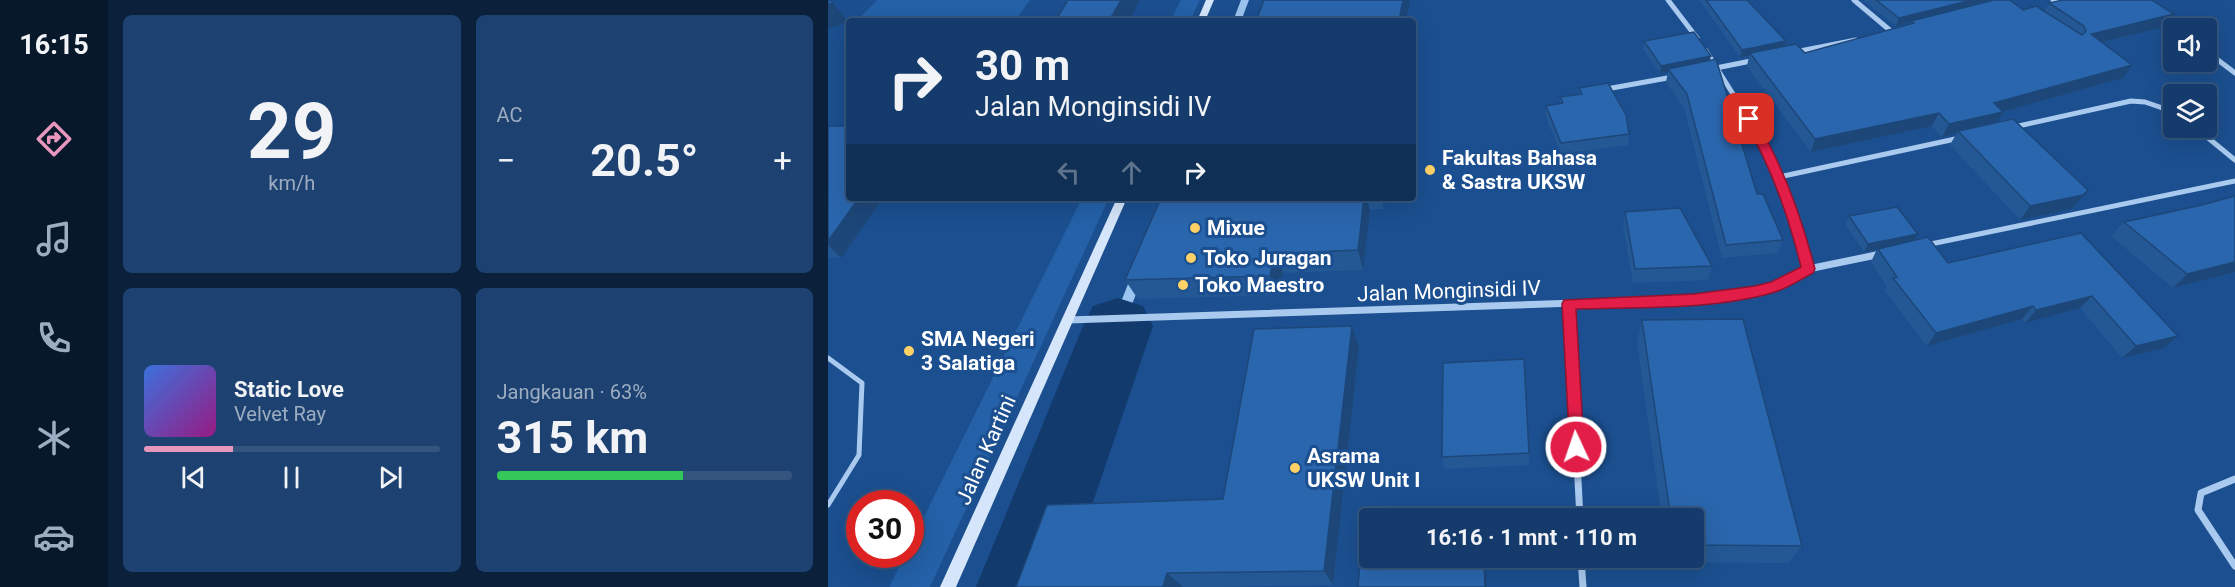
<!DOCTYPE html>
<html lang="id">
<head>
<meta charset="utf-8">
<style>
	:root { --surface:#143b6b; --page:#1d4271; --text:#f1f3f6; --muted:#9dadc1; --line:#33557e; --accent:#e797bd }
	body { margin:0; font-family:Roboto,sans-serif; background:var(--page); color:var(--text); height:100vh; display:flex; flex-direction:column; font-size:22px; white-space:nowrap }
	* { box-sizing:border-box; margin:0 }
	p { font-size:20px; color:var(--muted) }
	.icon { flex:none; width:33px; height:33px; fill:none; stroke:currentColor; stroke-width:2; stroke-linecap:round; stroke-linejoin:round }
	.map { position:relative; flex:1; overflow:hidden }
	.details { display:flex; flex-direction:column; gap:15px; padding:15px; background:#0b203b; width:720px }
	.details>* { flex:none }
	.hud { position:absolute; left:18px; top:18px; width:570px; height:183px; border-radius:6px; box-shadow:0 6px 24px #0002,0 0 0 2px var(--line); background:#143b6b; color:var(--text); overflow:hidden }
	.buttons { position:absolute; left:1335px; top:18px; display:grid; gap:12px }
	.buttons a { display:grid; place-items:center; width:54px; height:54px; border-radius:6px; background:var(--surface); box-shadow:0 6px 24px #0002,0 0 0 2px var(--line); font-size:30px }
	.speed { position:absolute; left:18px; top:490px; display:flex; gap:12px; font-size:30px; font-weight:700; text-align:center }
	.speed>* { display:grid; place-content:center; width:78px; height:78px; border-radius:50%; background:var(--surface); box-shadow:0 6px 24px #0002,0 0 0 2px var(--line); line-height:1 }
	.speed .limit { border:9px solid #d22; background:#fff; color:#111 }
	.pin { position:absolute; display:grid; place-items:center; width:51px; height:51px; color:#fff; margin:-26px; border-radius:12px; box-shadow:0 3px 9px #0006 }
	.me { position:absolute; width:66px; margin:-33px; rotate:357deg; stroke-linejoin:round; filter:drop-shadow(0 0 4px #0008) }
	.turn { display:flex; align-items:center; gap:21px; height:126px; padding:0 30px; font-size:27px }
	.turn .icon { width:78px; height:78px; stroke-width:2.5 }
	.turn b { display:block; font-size:42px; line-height:51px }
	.lanes { display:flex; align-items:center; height:57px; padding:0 30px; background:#0003; justify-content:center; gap:30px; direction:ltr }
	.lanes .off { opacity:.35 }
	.big { font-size:45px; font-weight:700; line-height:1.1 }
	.details .tile { flex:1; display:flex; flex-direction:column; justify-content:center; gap:9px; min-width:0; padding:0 21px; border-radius:9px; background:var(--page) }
	.details .dial { align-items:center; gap:0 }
	.dial b { font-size:78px; line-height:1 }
	.song { display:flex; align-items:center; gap:18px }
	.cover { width:72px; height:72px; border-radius:9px; background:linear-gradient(135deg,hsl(220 70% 55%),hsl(310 70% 35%)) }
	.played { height:6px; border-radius:3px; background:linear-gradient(90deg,var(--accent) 30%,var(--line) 30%) }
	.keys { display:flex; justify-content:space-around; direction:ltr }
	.heat { display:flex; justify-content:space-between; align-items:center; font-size:33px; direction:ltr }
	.charge { height:9px; border-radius:4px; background:linear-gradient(90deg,#34c759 63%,var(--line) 0) }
	.details .tiles { flex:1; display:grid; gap:15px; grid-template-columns:repeat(2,1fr) }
	.trip { position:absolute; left:531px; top:508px; width:345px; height:60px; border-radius:6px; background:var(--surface); box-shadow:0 6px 24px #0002,0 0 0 2px var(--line); font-weight:700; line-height:60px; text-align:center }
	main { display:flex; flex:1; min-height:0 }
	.dock { display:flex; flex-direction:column; width:108px; justify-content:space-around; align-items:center; background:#08182b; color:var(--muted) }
	.dock .icon { width:42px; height:42px }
	.dock .selected { color:var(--accent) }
	.dock b { font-size:27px; color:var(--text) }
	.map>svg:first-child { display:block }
</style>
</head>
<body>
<main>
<nav class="dock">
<b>16:15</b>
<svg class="icon selected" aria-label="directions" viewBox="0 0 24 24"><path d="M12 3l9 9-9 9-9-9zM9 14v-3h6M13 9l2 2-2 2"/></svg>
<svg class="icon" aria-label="music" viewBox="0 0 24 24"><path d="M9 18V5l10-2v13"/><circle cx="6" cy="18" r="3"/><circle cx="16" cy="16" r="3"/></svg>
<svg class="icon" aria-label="phone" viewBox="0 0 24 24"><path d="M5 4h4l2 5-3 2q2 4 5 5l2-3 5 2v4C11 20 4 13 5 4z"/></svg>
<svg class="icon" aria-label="climate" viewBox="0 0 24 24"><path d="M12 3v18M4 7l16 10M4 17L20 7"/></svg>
<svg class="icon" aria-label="car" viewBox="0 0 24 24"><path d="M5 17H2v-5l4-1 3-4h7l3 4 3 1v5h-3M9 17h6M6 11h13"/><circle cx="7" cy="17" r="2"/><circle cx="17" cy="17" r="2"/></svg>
</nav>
<section class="details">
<div class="tiles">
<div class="tile dial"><b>29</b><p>km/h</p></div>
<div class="tile"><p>AC</p>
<div class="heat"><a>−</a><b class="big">20.5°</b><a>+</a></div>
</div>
<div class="tile">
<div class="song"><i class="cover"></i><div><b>Static Love</b><p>Velvet Ray</p></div></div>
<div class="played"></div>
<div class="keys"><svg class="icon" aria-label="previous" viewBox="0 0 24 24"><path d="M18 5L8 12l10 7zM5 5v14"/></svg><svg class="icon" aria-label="pause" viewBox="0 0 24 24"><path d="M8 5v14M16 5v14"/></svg><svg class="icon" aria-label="next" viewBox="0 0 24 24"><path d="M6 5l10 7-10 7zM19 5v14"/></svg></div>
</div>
<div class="tile"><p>Jangkauan · 63%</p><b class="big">315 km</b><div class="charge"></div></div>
</div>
</section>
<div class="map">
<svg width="1407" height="587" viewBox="0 0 1407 587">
	<rect width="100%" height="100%" fill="#1b4f8f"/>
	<g fill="#2461a8">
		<polygon points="49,0 202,0 187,21 29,21"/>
		<polygon points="353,0 372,0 362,21 342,21"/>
		<polygon points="254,198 281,198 102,587 61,587 77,555 82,555 83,543"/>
	</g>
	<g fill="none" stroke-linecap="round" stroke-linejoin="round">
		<g fill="#9cc4f0" fill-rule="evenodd">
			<polygon points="413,0 421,0 413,21 405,21"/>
			<polygon points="310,269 316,274 301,312 299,315 291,315 289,312 304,274"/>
		</g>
		<polygon fill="#123a6d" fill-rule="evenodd" points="290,298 315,306 325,326 236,587 148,587 255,326 265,306"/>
		<polyline stroke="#a9c9ee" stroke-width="5" points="0,358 34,383 31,455 0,505"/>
		<g stroke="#a9c9ee" stroke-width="5">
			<polyline points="840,0 869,38"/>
			<polyline points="1026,0 1064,32"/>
			<polyline points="1225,0 1236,0"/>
			<polyline points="1335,19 1349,28"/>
			<polyline points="878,51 937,145 966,213 975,249"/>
			<polyline points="1378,51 1407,73"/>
			<polyline points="967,52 1028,40"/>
			<polyline points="888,68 928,60"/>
			<polyline points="784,88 845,77"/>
			<polyline points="1186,127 1303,101 1317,102 1346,112"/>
			<polyline points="1368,128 1407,160"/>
			<polyline points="951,177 1132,138"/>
			<polyline points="1098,245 1407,181"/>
		</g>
		<g stroke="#a9c9ee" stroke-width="7">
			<polyline points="980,269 1053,254"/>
			<polyline points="741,304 752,519"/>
			<polyline points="240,320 866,299 946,287 980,269 975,248"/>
			<polyline points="1407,479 1373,493 1370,510 1407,566"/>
			<polyline points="753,558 755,587"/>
		</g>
		<g fill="#d6e6fa" fill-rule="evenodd">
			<polygon points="378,0 386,0 377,21 369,21"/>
			<polygon points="289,198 299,198 128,587 112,587"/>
		</g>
	</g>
	<g fill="#245895">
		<polygon points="871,0 919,0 958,41 956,46 977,53 1081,25 1082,22 1068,26 1036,1 1037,0 1162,0 1162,1 1195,10 1216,12 1221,3 1346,14 1336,27 1274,43 1295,78 1175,112 1169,122 1260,190 1244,209 1192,220 1122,145 1128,134 1114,137 1104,126 983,152 919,66 921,56 912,57"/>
		<polygon points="816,41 882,60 929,194 955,240 950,253 894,258 856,108 838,82 840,72 832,73 815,49"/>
		<polygon points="751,88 801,134 800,145 733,154 718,117 718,106 732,104 732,97 750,94"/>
		<polygon points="0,126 13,258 0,258"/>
		<polygon points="1407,196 1407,272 1345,288 1283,236 1296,222 1374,205"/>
		<polygon points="333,198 557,198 556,209 542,210 535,270 455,273 451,295 310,299 297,280"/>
		<polygon points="797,212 884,266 880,280 805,283 795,226"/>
		<polygon points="1021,216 1090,234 1086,240 1120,263 1253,233 1350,336 1336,348 1294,358 1252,308 1197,323 1194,319 1099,346 1057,291 1059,287 1043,262 1049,249 1036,252 1017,224"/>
		<polygon points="814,320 974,546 960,563 840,562 839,558 866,558 866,519 834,519 809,343"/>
		<polygon points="531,347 505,585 387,587 188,587 395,499"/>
		<polygon points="701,453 701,465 616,469 614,457"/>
	</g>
	<g fill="#1d4779">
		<polygon points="293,0 312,0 301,21 281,21"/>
		<polygon points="575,0 582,0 578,21 571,21"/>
		<polygon points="1144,0 1162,0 1161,3 1083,21 1082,22 1068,26 1071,18"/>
		<polygon points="5,3 20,22 0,29 0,4"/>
		<polygon points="1346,14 1336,27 1255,47 1263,34"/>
		<polygon points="958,41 956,49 922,53 921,56 912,57 914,50"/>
		<polygon points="883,56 881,64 840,69 840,72 832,73 833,66"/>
		<polygon points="1304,65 1295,78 1167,114 1175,112 1168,125 1130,131 1128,134 1114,137 1121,124 1166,103"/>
		<polygon points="1111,113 1104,126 983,152 987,139"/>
		<polygon points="1260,190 1244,209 1192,220 1202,206"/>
		<polygon points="31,198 55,198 13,258 0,245 0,241"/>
		<polygon points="536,198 539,198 542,210 535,270 530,250"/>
		<polygon points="554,198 557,198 556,209"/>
		<polygon points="1090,234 1085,242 1036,252 1040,244"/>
		<polygon points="447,254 455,273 451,295 442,276"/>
		<polygon points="1407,262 1407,272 1345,288 1359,274"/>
		<polygon points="1264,296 1252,308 1197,323 1208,310"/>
		<polygon points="1205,306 1194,319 1099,346 1108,333"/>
		<polygon points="524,326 531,347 505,585 496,571"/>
		<polygon points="1350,336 1336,348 1294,358 1308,346"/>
		<polygon points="656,558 658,569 659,587 657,587"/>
		<polygon points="339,573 355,587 335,587"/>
	</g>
	<g fill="#2a66ad" stroke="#1d4779" stroke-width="1.5">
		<polygon points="0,0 2,0 5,3 0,4"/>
		<polygon points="240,0 293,0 281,21 227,21"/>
		<polygon points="436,0 575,0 571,21 428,21"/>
		<polygon points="878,0 919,0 958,41 914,50"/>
		<polygon points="1048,0 1144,0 1071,18"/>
		<polygon points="1166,0 1182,0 1195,10 1208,6 1254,35 1258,31 1256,26 1221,3 1235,0 1324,0 1346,14 1263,34 1304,65 1166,103 1175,112 1121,124 1111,113 987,139 922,53 968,44 977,53 1086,23 1083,21"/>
		<polygon points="866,32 883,56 833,66 816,41"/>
		<polygon points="888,59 929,194 935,194 955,240 898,245 859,94 840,69"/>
		<polygon points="780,83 798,115 801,134 733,143 718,106 735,103 732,97 754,94 751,88"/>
		<polygon points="1185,119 1260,190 1255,195 1202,206 1130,131"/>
		<polygon points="0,126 21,126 21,198 31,198 0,241"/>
		<polygon points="1407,196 1407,262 1359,274 1296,222 1374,205"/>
		<polygon points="333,198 536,198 530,250 447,254 442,276 297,280"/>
		<polygon points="1069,207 1090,234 1040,244 1021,216"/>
		<polygon points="852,208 884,266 807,269 797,212"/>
		<polygon points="1253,233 1350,336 1308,346 1264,296 1208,310 1205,306 1108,333 1065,278 1069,277 1050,249 1100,237 1120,263"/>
		<polygon points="915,319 974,546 866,545 866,519 843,519 814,320"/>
		<polygon points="524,326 496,571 339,573 335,587 188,587 219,505 395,499 426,329"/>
		<polygon points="696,359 701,453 614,457 615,363"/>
		<polygon points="533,550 542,550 542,558 656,558 657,587 530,587"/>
	</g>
	<path fill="#e11d48" stroke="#92132f" stroke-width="1.5" d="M921 115 925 116C955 164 973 215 987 269L985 273C973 279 960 288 947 292 889 310 810 307 748 309L756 447 754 452 748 454 742 452 734 304 736 300 866 294 927 286 943 282 973 267C960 214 943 165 915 119Z"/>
	<g fill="#ffd166" stroke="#1b4f8f" stroke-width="2">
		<circle cx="602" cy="170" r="6"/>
		<circle cx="367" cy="228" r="6"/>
		<circle cx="363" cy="258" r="6"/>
		<circle cx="355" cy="285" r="6"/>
		<circle cx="81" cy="351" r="6"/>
		<circle cx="467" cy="468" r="6"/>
	</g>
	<g text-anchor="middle" stroke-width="6" stroke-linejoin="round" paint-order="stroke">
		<g font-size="21" font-weight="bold" fill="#fff" stroke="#1b4f8f" text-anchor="start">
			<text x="614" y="165">Fakultas Bahasa<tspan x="614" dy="24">&amp; Sastra UKSW</tspan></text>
			<text x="379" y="235">Mixue</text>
			<text x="375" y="265">Toko Juragan</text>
			<text x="367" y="292">Toko Maestro</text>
			<text x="93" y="346">SMA Negeri<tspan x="93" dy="24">3 Salatiga</tspan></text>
			<text x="479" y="463">Asrama<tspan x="479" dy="24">UKSW Unit I</tspan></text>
		</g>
		<g font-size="21" fill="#fff" stroke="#1b4f8f">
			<text transform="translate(621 291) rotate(-2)" y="7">Jalan Monginsidi IV</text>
			<text transform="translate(158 450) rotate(-66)" y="7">Jalan Kartini</text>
		</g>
	</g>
</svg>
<div class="buttons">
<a><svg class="icon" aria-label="sound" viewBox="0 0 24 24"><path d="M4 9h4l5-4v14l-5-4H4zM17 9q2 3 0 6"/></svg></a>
<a><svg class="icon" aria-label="layers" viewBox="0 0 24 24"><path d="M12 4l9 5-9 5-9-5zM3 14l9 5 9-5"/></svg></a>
</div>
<div class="speed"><div class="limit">30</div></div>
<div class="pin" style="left:921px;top:119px;background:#d93025"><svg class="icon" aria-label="arrive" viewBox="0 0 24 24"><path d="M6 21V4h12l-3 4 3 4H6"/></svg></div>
<svg class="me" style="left:748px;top:447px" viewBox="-20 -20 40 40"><circle r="17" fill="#e11d48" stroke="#fff" stroke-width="3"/><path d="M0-11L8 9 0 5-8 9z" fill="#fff"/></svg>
<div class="trip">16:16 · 1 mnt · 110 m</div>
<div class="hud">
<div class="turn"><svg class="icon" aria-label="right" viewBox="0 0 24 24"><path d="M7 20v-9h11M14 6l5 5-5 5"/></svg><div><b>30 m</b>Jalan Monginsidi IV</div></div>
<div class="lanes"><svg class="icon off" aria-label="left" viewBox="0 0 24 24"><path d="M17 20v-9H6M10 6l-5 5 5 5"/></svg><svg class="icon off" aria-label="ahead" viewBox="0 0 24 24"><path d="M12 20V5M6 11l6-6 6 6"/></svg><svg class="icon" aria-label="right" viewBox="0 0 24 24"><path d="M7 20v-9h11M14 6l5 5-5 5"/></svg></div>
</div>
</div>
</main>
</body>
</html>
